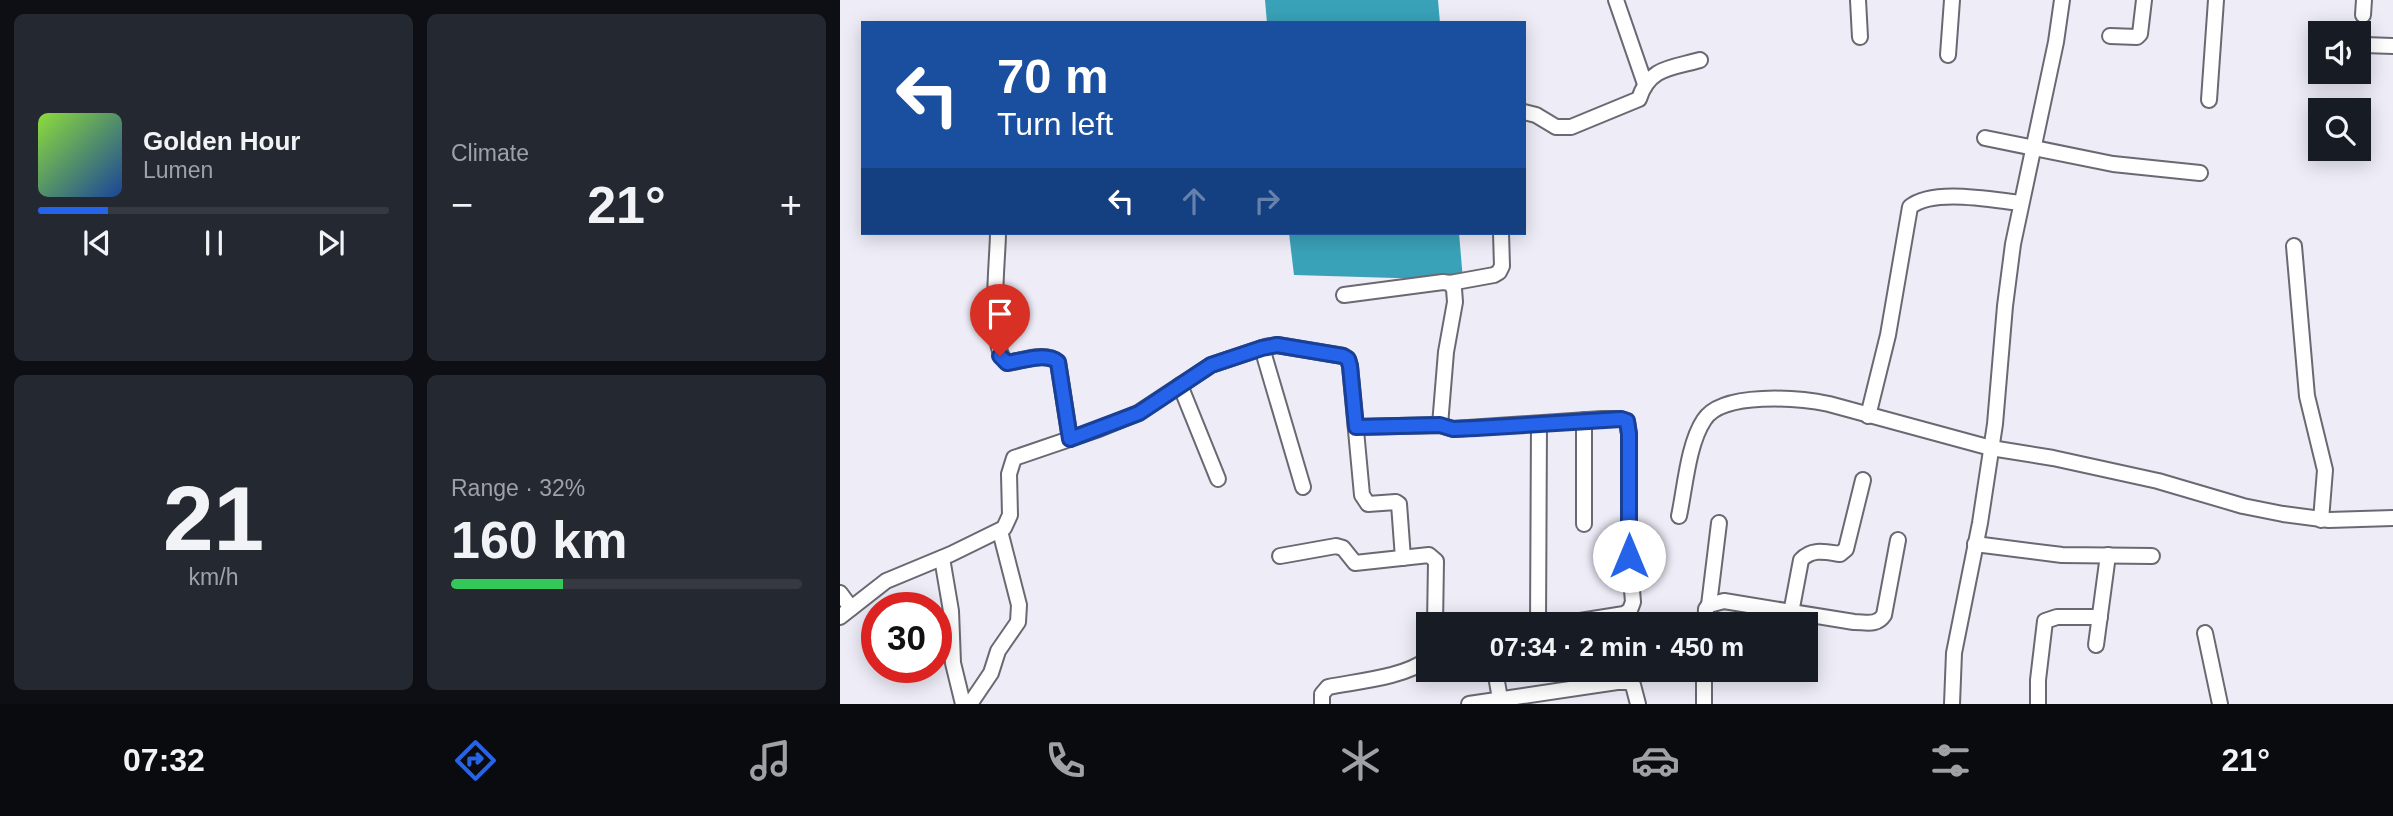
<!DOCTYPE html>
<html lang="en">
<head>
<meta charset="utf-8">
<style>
	:root { --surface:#171b24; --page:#242831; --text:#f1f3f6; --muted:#9ea1a6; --line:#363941; --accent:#2563eb }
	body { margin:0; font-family:Arial,sans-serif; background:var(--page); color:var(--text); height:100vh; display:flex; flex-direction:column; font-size:26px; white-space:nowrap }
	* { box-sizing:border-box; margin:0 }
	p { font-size:23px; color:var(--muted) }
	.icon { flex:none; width:38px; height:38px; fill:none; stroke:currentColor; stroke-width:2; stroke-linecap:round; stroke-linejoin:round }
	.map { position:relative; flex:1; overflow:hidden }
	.details { display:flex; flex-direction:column; gap:14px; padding:14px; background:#0d0f14; width:840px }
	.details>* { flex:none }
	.hud { position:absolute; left:21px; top:21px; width:665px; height:214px; border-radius:0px; box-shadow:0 4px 18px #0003; background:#1a4fa0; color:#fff; overflow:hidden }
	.controls { position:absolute; left:1468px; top:21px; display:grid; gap:14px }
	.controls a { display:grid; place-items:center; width:63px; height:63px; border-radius:0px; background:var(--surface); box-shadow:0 4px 18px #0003; font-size:35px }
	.speed { position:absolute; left:21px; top:592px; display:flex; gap:14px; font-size:35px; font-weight:700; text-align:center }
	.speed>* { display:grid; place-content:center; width:91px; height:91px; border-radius:50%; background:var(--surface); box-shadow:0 4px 18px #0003; line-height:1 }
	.speed .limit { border:10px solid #d22; background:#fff; color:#111 }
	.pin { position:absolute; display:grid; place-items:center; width:60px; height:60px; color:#fff; margin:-72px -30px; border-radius:50% 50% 50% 0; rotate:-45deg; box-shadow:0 0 7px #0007 }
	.pin .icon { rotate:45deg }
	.me { position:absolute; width:77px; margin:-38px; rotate:0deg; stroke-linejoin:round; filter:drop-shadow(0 0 5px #0008) }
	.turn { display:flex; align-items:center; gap:24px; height:147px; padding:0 21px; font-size:32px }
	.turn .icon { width:91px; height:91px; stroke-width:2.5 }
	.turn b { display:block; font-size:49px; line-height:60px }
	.lanes { display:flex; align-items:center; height:66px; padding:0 21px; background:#0003; justify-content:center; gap:35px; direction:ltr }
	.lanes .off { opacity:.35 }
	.big { font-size:52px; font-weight:700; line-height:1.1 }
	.details .widget { flex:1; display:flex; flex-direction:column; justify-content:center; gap:10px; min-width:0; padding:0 24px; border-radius:10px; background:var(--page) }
	.details .dial { align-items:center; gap:0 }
	.dial b { font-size:91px; line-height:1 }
	.song { display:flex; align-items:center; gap:21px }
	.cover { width:84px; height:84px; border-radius:10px; background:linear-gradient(135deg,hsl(90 70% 55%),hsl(220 70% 35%)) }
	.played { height:7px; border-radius:4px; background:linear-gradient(90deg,var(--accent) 20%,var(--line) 20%) }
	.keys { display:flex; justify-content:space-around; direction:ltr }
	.heat { display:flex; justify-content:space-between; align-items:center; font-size:38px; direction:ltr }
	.charge { height:10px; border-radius:5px; background:linear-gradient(90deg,#34c759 32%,var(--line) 0) }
	.details .tiles { flex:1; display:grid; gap:14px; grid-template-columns:repeat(2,1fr) }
	.trip { position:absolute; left:576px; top:612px; width:402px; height:70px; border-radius:0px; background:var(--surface); box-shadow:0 4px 18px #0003; font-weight:700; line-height:70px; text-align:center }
	.dock { display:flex; height:112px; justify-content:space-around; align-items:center; background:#090b0e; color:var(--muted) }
	.dock .icon { width:49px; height:49px }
	.dock .selected { color:var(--accent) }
	.dock b { font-size:32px; color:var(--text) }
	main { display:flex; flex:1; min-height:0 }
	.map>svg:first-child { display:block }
</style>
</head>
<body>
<main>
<section class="details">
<div class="tiles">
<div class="widget">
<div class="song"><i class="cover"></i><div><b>Golden Hour</b><p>Lumen</p></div></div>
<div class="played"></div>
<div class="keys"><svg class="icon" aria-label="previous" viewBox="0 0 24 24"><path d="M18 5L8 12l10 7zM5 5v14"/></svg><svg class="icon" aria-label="pause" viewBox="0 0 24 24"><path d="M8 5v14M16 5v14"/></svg><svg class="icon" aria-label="next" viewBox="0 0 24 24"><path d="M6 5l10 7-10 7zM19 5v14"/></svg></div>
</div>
<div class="widget"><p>Climate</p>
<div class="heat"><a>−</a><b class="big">21°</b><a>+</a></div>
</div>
<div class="widget dial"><b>21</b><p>km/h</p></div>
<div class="widget"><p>Range · 32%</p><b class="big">160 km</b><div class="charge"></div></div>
</div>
</section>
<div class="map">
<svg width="1553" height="704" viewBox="0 0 1553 704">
	<rect width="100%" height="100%" fill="#edecf7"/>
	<g fill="#3aa2b8">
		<polygon points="425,0 598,0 600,23 427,23"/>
		<polygon points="449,233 619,233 623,280 454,275"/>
	</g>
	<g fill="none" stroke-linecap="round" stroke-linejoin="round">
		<g stroke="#696972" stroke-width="18">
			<g id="minor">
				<polyline points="776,0 805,84"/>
				<polyline points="1018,0 1020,37"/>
				<polyline points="1523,15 1524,0"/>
				<polyline points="1270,36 1297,37 1300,34 1304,0"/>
				<polyline points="1524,45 1553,46"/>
				<polyline points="1108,55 1112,0"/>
				<polyline points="1369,100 1376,0"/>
				<path d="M684 112 696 115 716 127H731L799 99C809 67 832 68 860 60"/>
				<polyline points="1145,138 1273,164 1360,173"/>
				<path d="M158 233C158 259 147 347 167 363 182 361 205 351 218 362L230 439"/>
				<polyline points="1454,246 1467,396 1485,470 1481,520"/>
				<polyline points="610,283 654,275 659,272 662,266 661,233"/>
				<polyline points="504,295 603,282 610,283 614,289 615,302 606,352 600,425 613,429 762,419 781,419 787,421 789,434 789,556 793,602 790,610 784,614 715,625"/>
				<polyline points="422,348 463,487"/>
				<polyline points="340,385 378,479"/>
				<path d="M1028 416 1048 335 1070 207C1093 188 1152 200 1181 203"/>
				<polyline points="744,420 744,524"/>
				<polyline points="516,427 600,425"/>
				<path d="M839 516C845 488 848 444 864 420 882 391 960 398 989 404L1151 448 1213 458 1318 481 1403 506 1443 514 1489 520 1553 518"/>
				<polyline points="1135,544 1222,555 1312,556"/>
				<polyline points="440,556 496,546 503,548 515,563 589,555 596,561 595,625"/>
				<polyline points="102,558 111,611 113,663 123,704"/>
				<polyline points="0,593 11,608"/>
				<polyline points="869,605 879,523"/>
				<path d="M951 613 961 560C972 548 986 552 1000 554L1006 549 1023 480"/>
				<polyline points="0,617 46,581 111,554 164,528 170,515 169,474 174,458 259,429 298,413 371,365 425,347 437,345 503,356 508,359 510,366 522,495 528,504 556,502 559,504 563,558"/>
				<polyline points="698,625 699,424"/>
				<path d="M865 625 866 609 869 605 884 601 1014 622C1026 622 1037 626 1044 615L1058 540"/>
				<polyline points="1365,633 1380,704"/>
				<polyline points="1256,645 1268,555"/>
				<polyline points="655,670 660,699"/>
				<polyline points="864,670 864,704"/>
				<polyline points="130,704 151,673 158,651 178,622 179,605 160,531"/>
				<path d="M482 704V694L488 687C518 681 563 678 588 659"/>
				<polyline points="629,704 777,682 788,682 793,685 798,704"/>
				<polyline points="1112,704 1114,653 1140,523 1155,424 1165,306 1173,244 1216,42 1222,0"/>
				<polyline points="1198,704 1198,680 1205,621 1217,617 1260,617"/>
			</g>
		</g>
		<use href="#minor" stroke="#fff" stroke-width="14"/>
	</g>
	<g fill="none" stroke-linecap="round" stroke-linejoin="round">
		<g stroke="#184099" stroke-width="18">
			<path id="route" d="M160 356 167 363C181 361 206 352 218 362L230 439 299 413 371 365 422 348 437 345 503 356 508 359 510 366 516 427 600 425 613 429 636 428 781 419 787 421 789 434V556"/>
		</g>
		<use href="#route" stroke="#2563eb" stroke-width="12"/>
	</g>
</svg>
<div class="controls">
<a><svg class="icon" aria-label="sound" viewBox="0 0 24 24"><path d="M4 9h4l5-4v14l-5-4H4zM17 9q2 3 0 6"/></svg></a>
<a><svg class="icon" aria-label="search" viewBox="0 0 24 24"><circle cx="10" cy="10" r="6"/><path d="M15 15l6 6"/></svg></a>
</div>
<div class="speed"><div class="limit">30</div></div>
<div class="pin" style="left:160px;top:356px;background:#d93025"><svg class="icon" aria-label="arrive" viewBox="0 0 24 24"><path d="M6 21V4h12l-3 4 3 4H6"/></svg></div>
<svg class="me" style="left:789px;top:556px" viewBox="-20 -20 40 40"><circle r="19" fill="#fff"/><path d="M0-13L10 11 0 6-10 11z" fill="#2563eb"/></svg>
<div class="trip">07:34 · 2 min · 450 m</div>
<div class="hud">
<div class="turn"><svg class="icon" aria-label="left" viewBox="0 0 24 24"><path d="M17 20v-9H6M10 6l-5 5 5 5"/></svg><div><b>70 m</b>Turn left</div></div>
<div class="lanes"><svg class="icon" aria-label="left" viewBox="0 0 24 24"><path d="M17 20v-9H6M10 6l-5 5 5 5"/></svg><svg class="icon off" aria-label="ahead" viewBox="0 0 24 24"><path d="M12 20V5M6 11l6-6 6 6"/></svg><svg class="icon off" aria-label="right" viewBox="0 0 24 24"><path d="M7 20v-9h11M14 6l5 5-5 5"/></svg></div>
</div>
</div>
</main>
<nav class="dock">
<b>07:32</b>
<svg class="icon selected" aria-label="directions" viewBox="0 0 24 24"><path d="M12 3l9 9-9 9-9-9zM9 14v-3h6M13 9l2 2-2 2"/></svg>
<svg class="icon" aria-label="music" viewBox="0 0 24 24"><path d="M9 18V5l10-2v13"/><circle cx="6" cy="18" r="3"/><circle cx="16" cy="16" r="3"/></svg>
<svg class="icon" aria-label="phone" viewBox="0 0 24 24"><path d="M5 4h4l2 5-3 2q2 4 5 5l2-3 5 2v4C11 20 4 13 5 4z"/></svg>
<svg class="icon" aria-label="climate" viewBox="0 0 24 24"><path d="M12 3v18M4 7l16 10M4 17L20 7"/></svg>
<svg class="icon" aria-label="car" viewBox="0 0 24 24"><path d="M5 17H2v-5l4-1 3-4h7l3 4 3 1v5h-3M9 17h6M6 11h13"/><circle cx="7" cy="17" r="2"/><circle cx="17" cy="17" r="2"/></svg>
<svg class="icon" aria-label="filters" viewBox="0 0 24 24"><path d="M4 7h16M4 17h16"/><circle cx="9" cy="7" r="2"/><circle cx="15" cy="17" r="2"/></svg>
<b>21°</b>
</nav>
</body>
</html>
